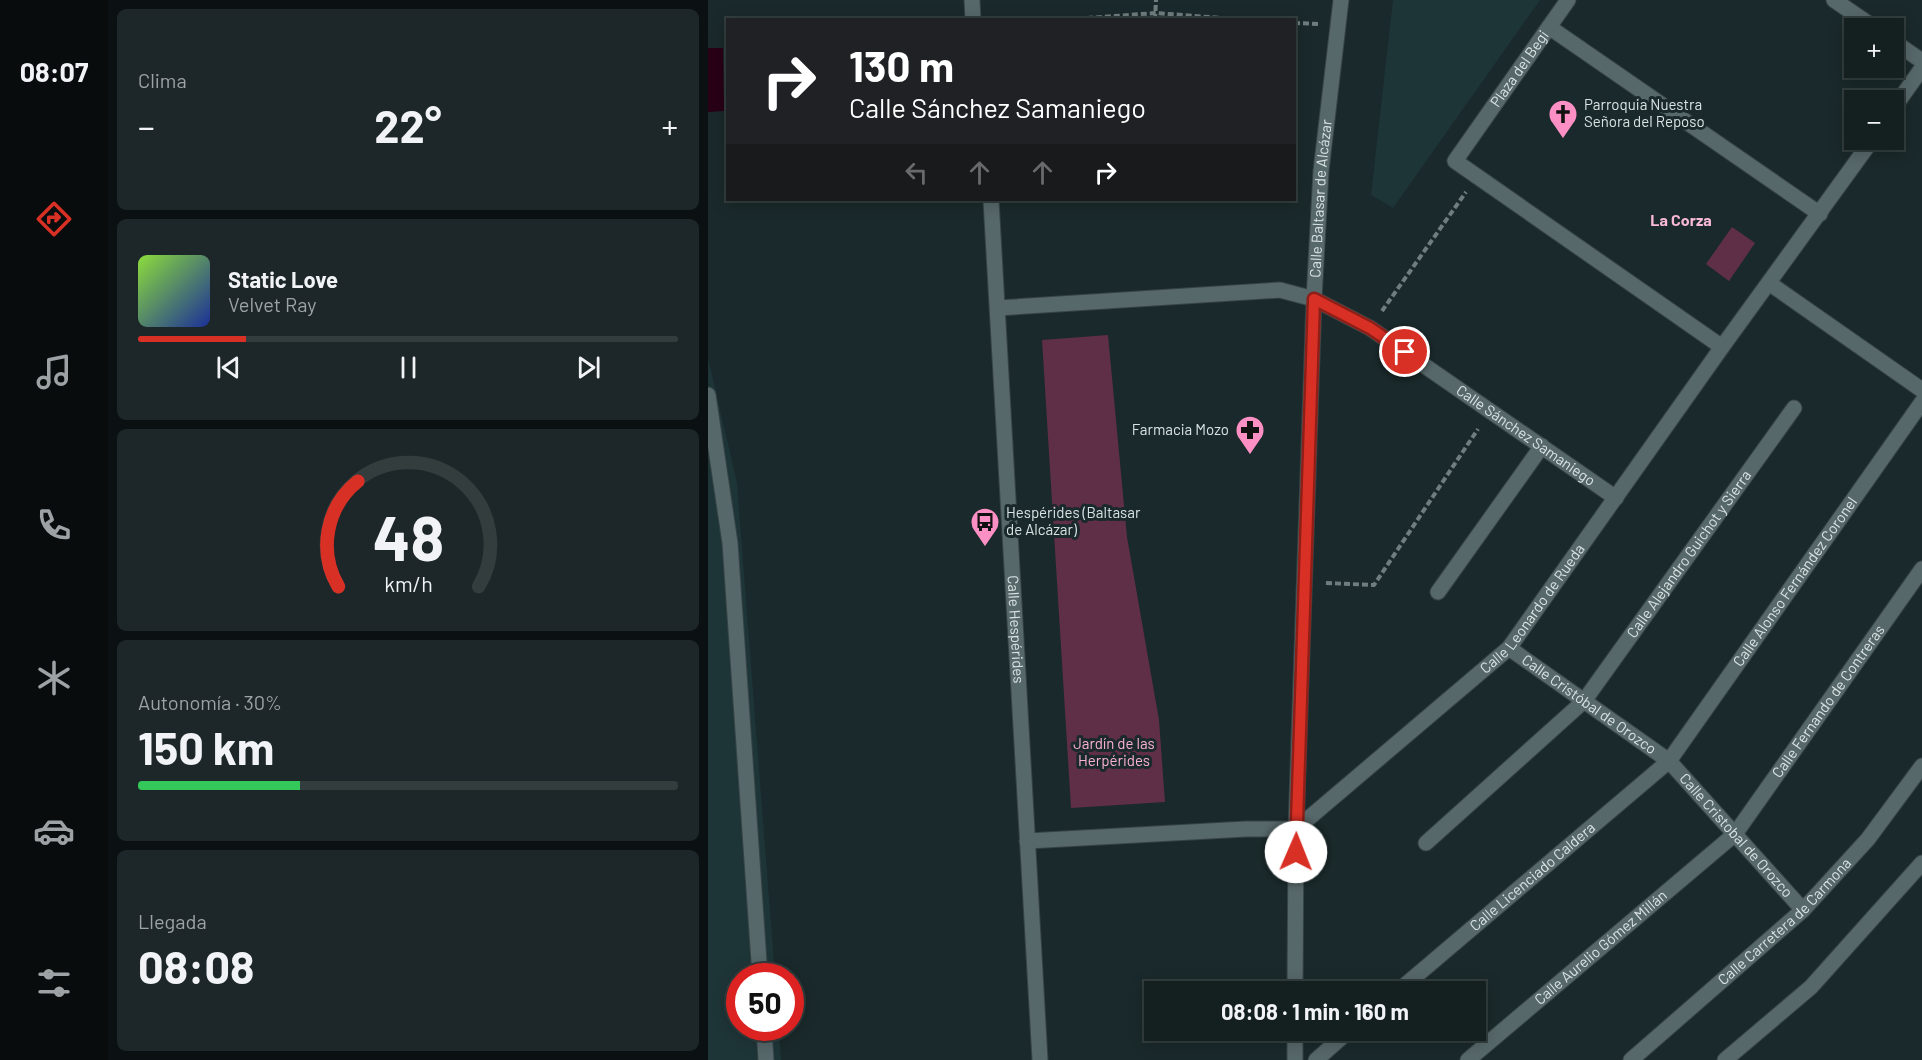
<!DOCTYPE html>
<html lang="es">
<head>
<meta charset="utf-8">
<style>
	:root { --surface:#141f20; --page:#1d2729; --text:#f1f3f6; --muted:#9da2a5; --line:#333d3e; --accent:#d93025 }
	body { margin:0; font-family:Barlow,sans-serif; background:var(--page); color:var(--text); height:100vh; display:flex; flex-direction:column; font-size:22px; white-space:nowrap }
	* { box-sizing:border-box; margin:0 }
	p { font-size:20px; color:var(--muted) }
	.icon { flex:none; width:33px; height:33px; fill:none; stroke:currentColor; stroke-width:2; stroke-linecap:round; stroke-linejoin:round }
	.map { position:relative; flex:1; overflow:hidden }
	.drawer { display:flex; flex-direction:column; gap:9px; padding:9px; background:#0b1112; width:600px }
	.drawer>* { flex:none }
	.top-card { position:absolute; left:18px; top:18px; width:570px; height:183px; border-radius:0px; box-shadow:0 3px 15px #0003,0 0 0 2px var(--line); background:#202124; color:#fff; overflow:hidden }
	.tools { position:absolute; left:1136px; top:18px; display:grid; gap:12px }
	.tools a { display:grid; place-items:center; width:60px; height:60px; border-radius:0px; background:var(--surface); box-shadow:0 3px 15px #0003,0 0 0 2px var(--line); font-size:30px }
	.speed { position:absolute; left:18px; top:963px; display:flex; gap:12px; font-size:30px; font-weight:700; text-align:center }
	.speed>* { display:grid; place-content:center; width:78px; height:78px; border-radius:50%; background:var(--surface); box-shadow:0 3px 15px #0003,0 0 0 2px var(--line); line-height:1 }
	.speed .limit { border:9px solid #d22; background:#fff; color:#111 }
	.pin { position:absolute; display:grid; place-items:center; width:51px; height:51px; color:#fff; margin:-26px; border:3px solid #fff; border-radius:50%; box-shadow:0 2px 6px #0007 }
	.me { position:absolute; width:66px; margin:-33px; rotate:1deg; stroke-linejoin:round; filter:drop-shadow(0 0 4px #0008) }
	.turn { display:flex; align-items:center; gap:21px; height:126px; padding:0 24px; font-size:27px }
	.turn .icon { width:78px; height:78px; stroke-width:2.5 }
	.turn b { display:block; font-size:42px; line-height:51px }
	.lanes { display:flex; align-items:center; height:57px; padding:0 24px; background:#0003; justify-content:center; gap:30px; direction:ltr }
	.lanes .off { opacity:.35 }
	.big { font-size:45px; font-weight:700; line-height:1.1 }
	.drawer .widget { flex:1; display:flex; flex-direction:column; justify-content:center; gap:9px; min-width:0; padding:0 21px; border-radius:9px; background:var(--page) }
	.drawer .dial { align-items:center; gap:0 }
	.dial svg { height:156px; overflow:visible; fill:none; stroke:var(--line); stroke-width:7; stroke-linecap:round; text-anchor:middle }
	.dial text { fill:var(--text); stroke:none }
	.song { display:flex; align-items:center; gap:18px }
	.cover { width:72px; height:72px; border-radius:9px; background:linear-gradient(135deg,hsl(90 70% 55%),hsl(230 70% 35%)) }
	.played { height:6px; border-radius:3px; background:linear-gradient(90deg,var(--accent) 20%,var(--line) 20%) }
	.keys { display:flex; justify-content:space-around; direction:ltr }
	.heat { display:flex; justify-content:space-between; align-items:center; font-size:33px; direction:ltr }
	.charge { height:9px; border-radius:4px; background:linear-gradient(90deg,#34c759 30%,var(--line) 0) }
	.trip { position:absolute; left:436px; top:981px; width:342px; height:60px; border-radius:0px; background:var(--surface); box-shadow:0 3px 15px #0003,0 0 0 2px var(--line); font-weight:700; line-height:60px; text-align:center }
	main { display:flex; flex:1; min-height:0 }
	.tabs { display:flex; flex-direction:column; width:108px; justify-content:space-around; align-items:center; background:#080c0d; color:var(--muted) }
	.tabs .icon { width:42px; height:42px }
	.tabs .on { color:var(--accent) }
	.tabs b { font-size:27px; color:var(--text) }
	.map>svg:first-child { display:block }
</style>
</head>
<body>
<main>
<nav class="tabs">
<b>08:07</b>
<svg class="icon on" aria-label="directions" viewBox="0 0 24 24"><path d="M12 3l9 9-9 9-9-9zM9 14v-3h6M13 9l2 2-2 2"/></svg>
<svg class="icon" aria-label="music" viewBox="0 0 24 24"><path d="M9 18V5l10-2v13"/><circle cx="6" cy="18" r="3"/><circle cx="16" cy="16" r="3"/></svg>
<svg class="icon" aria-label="phone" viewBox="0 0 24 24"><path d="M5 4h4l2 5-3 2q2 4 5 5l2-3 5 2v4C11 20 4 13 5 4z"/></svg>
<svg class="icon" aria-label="climate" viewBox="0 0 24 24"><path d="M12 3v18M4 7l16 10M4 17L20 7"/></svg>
<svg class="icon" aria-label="car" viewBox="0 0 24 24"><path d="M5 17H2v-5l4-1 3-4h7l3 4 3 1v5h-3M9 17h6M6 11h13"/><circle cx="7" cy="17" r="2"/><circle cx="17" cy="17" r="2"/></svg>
<svg class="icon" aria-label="filters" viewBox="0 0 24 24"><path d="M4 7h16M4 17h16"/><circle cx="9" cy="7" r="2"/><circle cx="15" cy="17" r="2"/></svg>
</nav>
<section class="drawer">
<div class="widget"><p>Clima</p>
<div class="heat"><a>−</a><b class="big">22°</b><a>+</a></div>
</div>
<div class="widget">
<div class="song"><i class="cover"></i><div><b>Static Love</b><p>Velvet Ray</p></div></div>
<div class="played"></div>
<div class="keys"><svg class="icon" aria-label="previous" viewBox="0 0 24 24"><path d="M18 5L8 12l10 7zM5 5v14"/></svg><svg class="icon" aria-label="pause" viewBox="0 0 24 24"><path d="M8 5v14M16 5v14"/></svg><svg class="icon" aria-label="next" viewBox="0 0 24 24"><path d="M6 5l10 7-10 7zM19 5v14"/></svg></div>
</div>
<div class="widget dial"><svg viewBox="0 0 100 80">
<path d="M14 69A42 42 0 1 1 86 69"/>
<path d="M14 69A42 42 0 0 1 24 15" stroke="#d93025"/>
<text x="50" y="56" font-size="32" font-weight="700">48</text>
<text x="50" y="72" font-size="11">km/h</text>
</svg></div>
<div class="widget"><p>Autonomía · 30%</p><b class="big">150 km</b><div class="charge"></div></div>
<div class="widget"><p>Llegada</p><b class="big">08:08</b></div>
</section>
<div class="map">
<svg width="1214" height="1060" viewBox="0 0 1214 1060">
	<rect width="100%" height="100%" fill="#1a292b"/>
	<g fill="#1e3538">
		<polygon points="685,0 832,0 685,208 663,195"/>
		<polygon points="0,358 29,483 67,976 32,976 32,1028 71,1028 73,1060 0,1060"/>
	</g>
	<g fill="#5f2f47">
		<polygon points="1024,227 1047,243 1021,281 998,264"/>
		<polygon points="400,335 419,537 451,720 457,802 363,808 334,340"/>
	</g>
	<polygon fill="#280116" points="0,48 15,48 16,111 0,112"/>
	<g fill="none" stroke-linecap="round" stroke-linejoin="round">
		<g stroke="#374446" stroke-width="17">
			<g id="service">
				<polyline points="0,395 22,543 52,976"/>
				<polyline points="56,1028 58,1060"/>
			</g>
		</g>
		<g stroke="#374446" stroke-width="17">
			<g id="pedestrian">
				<polyline points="730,592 834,446"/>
				<path id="s1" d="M718 843 876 701 1086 408"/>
				<path id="s2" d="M760 1060 1027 834 1214 569"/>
			</g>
		</g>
		<g stroke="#374446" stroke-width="17">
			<g id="minor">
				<polyline points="1126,0 1167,28"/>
				<polyline points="841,27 860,0"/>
				<polyline points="1185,41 1214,61"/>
				<polyline points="1185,109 1214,68"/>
				<polyline points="1061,283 1214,390"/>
				<path id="s3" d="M290 308 572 290 606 299 662 328 908 498"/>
				<path id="s4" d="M1014 347 747 161 841 27 1112 214"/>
				<path id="s5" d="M801 648 961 761 1095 910"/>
				<path id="s6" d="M319 841 538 829H588L801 648 1014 347 1164 140"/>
				<path id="s7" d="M689 992 961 761 1214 402"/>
				<polyline points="608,1060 642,1030"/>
				<polyline points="1017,1060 1103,987 1214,863"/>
			</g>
		</g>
		<g stroke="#374446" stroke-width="17">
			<g id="tertiary">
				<polyline points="264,0 265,20"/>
				<path id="s8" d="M283 200 332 1060"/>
			</g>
		</g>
		<g stroke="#374446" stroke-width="17">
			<g id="secondary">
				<path id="s9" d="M587 992 588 829 606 299 613 171 633 0"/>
				<polyline points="587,1060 587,1030"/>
				<path id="s10" d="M923 1060 1095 910 1160 839 1214 766"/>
			</g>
		</g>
		<g stroke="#707d7f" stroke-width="4" stroke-dasharray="6 3" stroke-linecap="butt">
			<polyline points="352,20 448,13 540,20"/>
			<polyline points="447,20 448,0"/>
			<polyline points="586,23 611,24"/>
			<polyline points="674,311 758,192"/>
			<polyline points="618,583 666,585 770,429"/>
		</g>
		<use href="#service" stroke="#57686a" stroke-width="15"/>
		<use href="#pedestrian" stroke="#57686a" stroke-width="15"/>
		<use href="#minor" stroke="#57686a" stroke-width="15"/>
		<use href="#tertiary" stroke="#57686a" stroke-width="15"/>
		<use href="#secondary" stroke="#57686a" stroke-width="15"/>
	</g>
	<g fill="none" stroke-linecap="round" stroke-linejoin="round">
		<g stroke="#8d1f18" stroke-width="15">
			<polyline id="route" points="588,852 606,299 662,328 697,352"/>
		</g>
		<use href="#route" stroke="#d93025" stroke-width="10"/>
	</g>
	<defs>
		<g id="church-pin" transform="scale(1.5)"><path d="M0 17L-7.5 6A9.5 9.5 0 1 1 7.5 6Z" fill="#fc8fc3" stroke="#1a292b"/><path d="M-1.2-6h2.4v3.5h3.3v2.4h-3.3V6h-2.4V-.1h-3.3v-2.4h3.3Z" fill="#111"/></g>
		<g id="pharmacy-pin" transform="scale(1.5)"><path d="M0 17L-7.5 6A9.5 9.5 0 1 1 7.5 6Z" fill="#fc8fc3" stroke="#1a292b"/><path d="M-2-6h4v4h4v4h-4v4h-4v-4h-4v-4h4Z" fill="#111"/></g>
		<g id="bus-pin" transform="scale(1.5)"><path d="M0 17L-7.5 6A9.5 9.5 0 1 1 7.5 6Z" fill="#fc8fc3" stroke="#1a292b"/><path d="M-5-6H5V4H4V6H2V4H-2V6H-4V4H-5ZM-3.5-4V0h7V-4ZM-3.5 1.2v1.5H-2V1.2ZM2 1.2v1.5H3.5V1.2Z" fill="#111"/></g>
	</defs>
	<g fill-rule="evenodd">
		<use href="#church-pin" x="855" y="114"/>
		<use href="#pharmacy-pin" x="542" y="430"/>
		<use href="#bus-pin" x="277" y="522"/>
	</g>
	<g text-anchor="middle" stroke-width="6" stroke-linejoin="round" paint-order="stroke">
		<g font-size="15" fill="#d9e3e4" stroke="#1a292b">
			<text dy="5" stroke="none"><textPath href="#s4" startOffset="438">Plaza del Begi</textPath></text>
			<text dy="5" stroke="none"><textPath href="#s9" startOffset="794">Calle Baltasar de Alcázar</textPath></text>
			<text dy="5" stroke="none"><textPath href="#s3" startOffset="570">Calle Sánchez Samaniego</textPath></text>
			<text dy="5" stroke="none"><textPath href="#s1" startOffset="393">Calle Alejandro Guichot y Sierra</textPath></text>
			<text dy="5" stroke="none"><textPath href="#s7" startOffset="576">Calle Alonso Fernández Coronel</textPath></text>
			<text dy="5" stroke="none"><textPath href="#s6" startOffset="594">Calle Leonardo de Rueda</textPath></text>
			<text dy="5" stroke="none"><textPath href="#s8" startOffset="430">Calle Hespérides</textPath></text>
			<text dy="5" stroke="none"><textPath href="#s2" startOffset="512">Calle Fernando de Contreras</textPath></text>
			<text dy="5" stroke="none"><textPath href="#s5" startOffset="98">Calle Cristóbal de Orozco</textPath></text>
			<text dy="5" stroke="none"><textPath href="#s5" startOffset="296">Calle Cristobal de Orozco</textPath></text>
			<text dy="5" stroke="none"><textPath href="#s7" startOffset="178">Calle Licenciado Caldera</textPath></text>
			<text dy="5" stroke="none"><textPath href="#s10" startOffset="207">Calle Carretera de Carmona</textPath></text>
			<text dy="5" stroke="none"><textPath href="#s2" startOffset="174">Calle Aurelio Gómez Millán</textPath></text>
		</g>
		<g font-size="15" fill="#d9e3e4" stroke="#1a292b" text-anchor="start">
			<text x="876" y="110">Parroquia Nuestra<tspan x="876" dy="17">Señora del Reposo</tspan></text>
			<text x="521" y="435" text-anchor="end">Farmacia Mozo</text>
			<text x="298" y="518">Hespérides (Baltasar<tspan x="298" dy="17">de Alcázar)</tspan></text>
		</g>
		<g font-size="15" fill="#fdb2d4" stroke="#1a292b">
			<text x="406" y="749">Jardín de las<tspan x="406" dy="17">Herpérides</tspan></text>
		</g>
		<g font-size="16" font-weight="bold" fill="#f8b9d5" stroke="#1a292b">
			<text x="973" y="226">La Corza</text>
		</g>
	</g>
</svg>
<div class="tools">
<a>+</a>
<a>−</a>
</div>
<div class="speed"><div class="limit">50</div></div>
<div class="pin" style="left:697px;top:352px;background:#d93025"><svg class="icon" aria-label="arrive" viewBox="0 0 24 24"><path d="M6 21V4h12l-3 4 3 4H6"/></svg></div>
<svg class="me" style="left:588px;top:852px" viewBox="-20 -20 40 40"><circle r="19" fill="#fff"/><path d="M0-13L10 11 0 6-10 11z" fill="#d93025"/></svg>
<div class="trip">08:08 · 1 min · 160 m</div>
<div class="top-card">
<div class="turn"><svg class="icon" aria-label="right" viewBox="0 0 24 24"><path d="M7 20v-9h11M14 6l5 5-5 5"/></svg><div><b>130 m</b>Calle Sánchez Samaniego</div></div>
<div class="lanes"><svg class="icon off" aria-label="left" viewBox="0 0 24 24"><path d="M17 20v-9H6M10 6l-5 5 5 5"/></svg><svg class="icon off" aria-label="ahead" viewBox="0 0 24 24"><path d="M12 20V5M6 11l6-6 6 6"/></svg><svg class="icon off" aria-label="ahead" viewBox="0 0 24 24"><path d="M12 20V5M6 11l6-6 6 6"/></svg><svg class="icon" aria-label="right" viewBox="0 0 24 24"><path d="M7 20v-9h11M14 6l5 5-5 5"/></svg></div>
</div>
</div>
</main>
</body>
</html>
